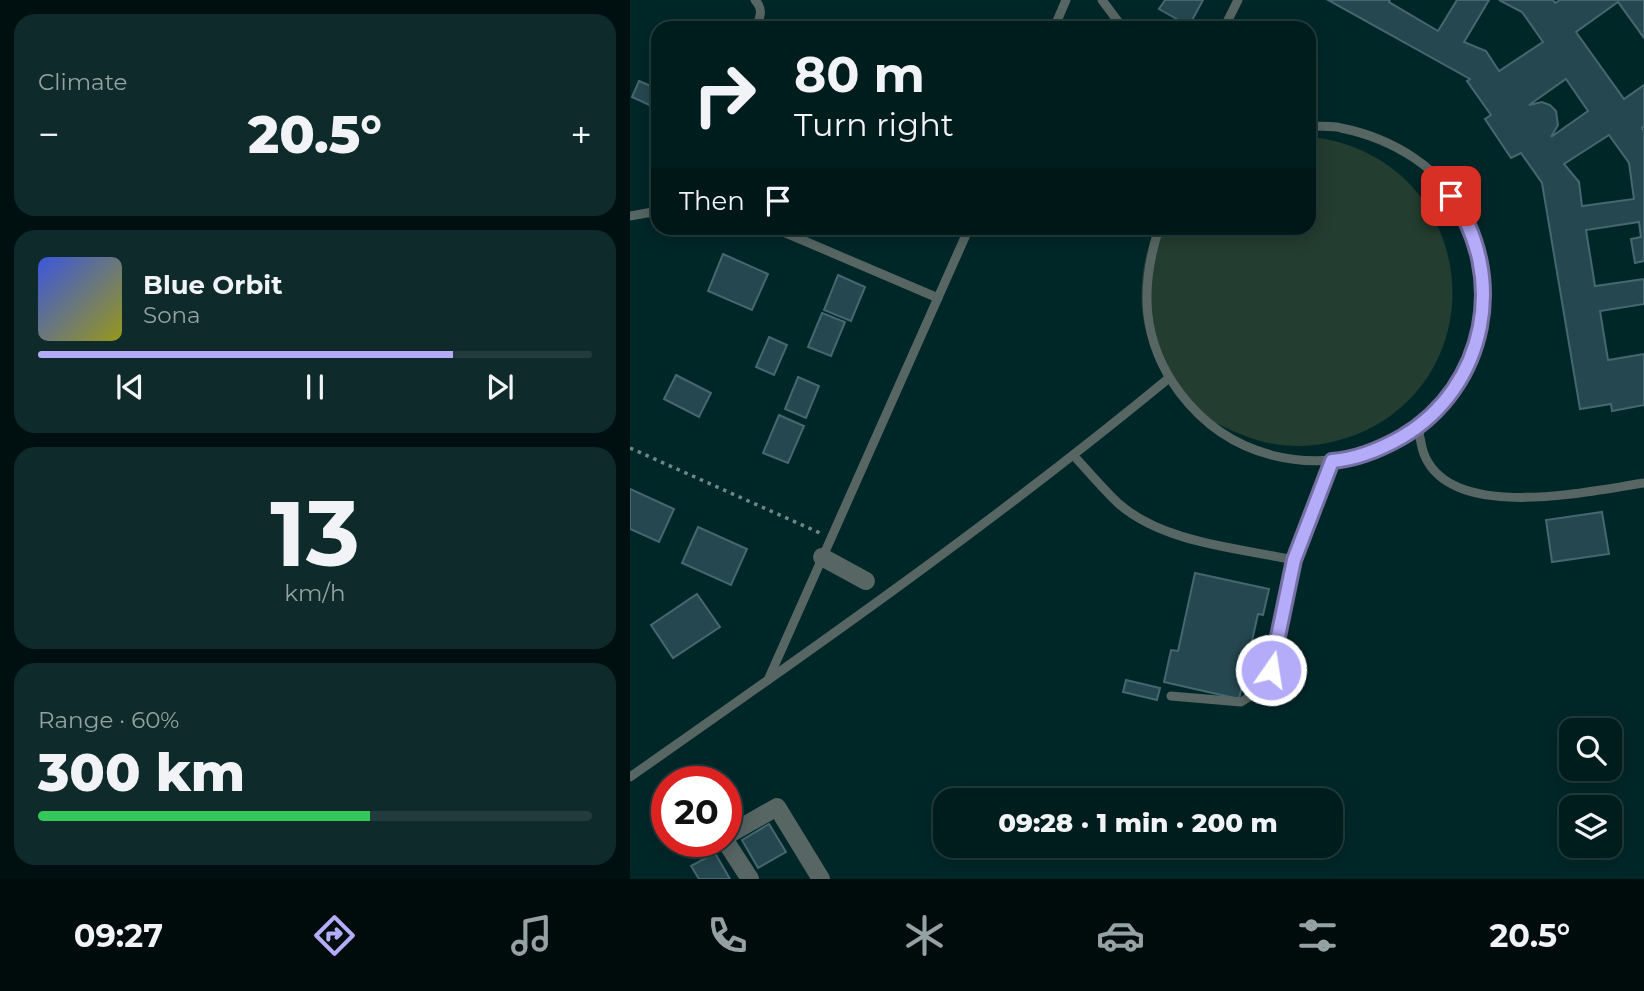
<!DOCTYPE html>
<html lang="en">
<head>
<meta charset="utf-8">
<style>
	:root { --surface:#001d1e; --page:#0e2a2b; --text:#f1f3f6; --muted:#95a2a4; --line:#223b3c; --accent:#b4acf9 }
	body { margin:0; font-family:Montserrat,sans-serif; background:var(--page); color:var(--text); height:100vh; display:flex; flex-direction:column; font-size:26px; white-space:nowrap }
	* { box-sizing:border-box; margin:0 }
	p { font-size:23px; color:var(--muted) }
	.icon { flex:none; width:38px; height:38px; fill:none; stroke:currentColor; stroke-width:2; stroke-linecap:round; stroke-linejoin:round }
	.map { position:relative; flex:1; overflow:hidden }
	.drawer { display:flex; flex-direction:column; gap:14px; padding:14px; background:#001010; width:630px }
	.drawer>* { flex:none }
	.hud { position:absolute; left:21px; top:21px; width:665px; height:214px; border-radius:21px; box-shadow:0 4px 18px #0003,0 0 0 2px var(--line); background:#001d1e; color:var(--text); overflow:hidden }
	.fabs { position:absolute; left:929px; top:718px; display:grid; gap:14px }
	.fabs a { display:grid; place-items:center; width:63px; height:63px; border-radius:14px; background:var(--surface); box-shadow:0 4px 18px #0003,0 0 0 2px var(--line); font-size:35px }
	.speed { position:absolute; left:21px; top:766px; display:flex; gap:14px; font-size:35px; font-weight:700; text-align:center }
	.speed>* { display:grid; place-content:center; width:91px; height:91px; border-radius:50%; background:var(--surface); box-shadow:0 4px 18px #0003,0 0 0 2px var(--line); line-height:1 }
	.speed .limit { border:10px solid #d22; background:#fff; color:#111 }
	.pin { position:absolute; display:grid; place-items:center; width:60px; height:60px; color:#fff; margin:-30px; border-radius:14px; box-shadow:0 4px 10px #0006 }
	.me { position:absolute; width:77px; margin:-38px; rotate:13deg; stroke-linejoin:round; filter:drop-shadow(0 0 5px #0008) }
	.turn { display:flex; align-items:center; gap:24px; height:147px; padding:0 28px; font-size:32px }
	.turn .icon { width:91px; height:91px; stroke-width:2.5 }
	.turn b { display:block; font-size:49px; line-height:60px }
	.then { display:flex; align-items:center; height:66px; padding:0 28px; background:#0003; gap:14px; font-size:26px }
	.big { font-size:52px; font-weight:800; line-height:1.1 }
	.drawer .widget { flex:1; display:flex; flex-direction:column; justify-content:center; gap:10px; min-width:0; padding:0 24px; border-radius:21px; background:var(--page) }
	.drawer .dial { align-items:center; gap:0 }
	.dial b { font-size:91px; line-height:1 }
	.song { display:flex; align-items:center; gap:21px }
	.cover { width:84px; height:84px; border-radius:10px; background:linear-gradient(135deg,hsl(230 70% 55%),hsl(60 70% 35%)) }
	.played { height:7px; border-radius:4px; background:linear-gradient(90deg,var(--accent) 75%,var(--line) 75%) }
	.keys { display:flex; justify-content:space-around; direction:ltr }
	.heat { display:flex; justify-content:space-between; align-items:center; font-size:38px; direction:ltr }
	.charge { height:10px; border-radius:5px; background:linear-gradient(90deg,#34c759 60%,var(--line) 0) }
	.trip { position:absolute; left:303px; top:788px; width:410px; height:70px; border-radius:21px; background:var(--surface); box-shadow:0 4px 18px #0003,0 0 0 2px var(--line); font-weight:800; line-height:70px; text-align:center }
	.tab-bar { display:flex; height:112px; justify-content:space-around; align-items:center; background:#000c0c; color:var(--muted) }
	.tab-bar .icon { width:49px; height:49px }
	.tab-bar .active { color:var(--accent) }
	.tab-bar b { font-size:32px; color:var(--text) }
	main { display:flex; flex:1; min-height:0 }
	.map>svg:first-child { display:block }
</style>
</head>
<body>
<main>
<section class="drawer">
<div class="widget"><p>Climate</p>
<div class="heat"><a>−</a><b class="big">20.5°</b><a>+</a></div>
</div>
<div class="widget">
<div class="song"><i class="cover"></i><div><b>Blue Orbit</b><p>Sona</p></div></div>
<div class="played"></div>
<div class="keys"><svg class="icon" aria-label="previous" viewBox="0 0 24 24"><path d="M18 5L8 12l10 7zM5 5v14"/></svg><svg class="icon" aria-label="pause" viewBox="0 0 24 24"><path d="M8 5v14M16 5v14"/></svg><svg class="icon" aria-label="next" viewBox="0 0 24 24"><path d="M6 5l10 7-10 7zM19 5v14"/></svg></div>
</div>
<div class="widget dial"><b>13</b><p>km/h</p></div>
<div class="widget"><p>Range · 60%</p><b class="big">300 km</b><div class="charge"></div></div>
</section>
<div class="map">
<svg width="1014" height="879" viewBox="0 0 1014 879">
	<rect width="100%" height="100%" fill="#002728"/>
	<path fill="#233d30" d="M679 137C724 140 770 165 795 203 853 291 816 408 713 439 679 450 643 448 610 434 593 427 573 418 560 404 553 396 548 386 543 377 536 367 528 357 522 346 505 315 510 258 526 228H679Z"/>
	<g fill="#254850" stroke="#446770" stroke-width="2" fill-rule="evenodd">
		<polygon points="535,0 573,0 559,26 529,9"/>
		<path d="M698 0H760L759 2 808 31 827 0H859L834 42 856 51 869 71 913 42 892 12 869 0H923L925 3 930 0H1014V38L988 2 946 32 994 99 1014 85V126L1012 128 1014 131V261L1005 263 1001 239 1011 237 1009 222 956 230 965 286 1014 279V304L970 311 978 360 1014 354V405L982 411 981 404 950 409 912 183 891 153 881 158 855 119 861 115 837 81 840 79ZM936 79 958 111 921 137 928 125 926 111 920 105 912 102 899 105ZM979 135 999 163 1004 199 952 206 949 182 934 164Z"/>
		<polygon points="9,81 28,89 28,109 2,97"/>
		<polygon points="93,254 138,274 122,310 78,291"/>
		<polygon points="208,275 235,287 221,321 194,310"/>
		<polygon points="192,313 215,322 201,356 178,347"/>
		<polygon points="139,337 157,345 144,375 126,367"/>
		<polygon points="46,375 81,393 69,417 34,399"/>
		<polygon points="168,377 189,386 176,418 155,409"/>
		<polygon points="149,415 174,426 158,463 133,453"/>
		<polygon points="0,489 44,509 29,542 0,529"/>
		<polygon points="972,512 979,554 922,562 916,520"/>
		<polygon points="68,527 117,549 101,585 52,563"/>
		<polygon points="565,573 639,589 633,615 628,614 609,699 534,682 541,650 548,651"/>
		<polygon points="67,594 90,627 43,658 21,625"/>
		<polygon points="496,680 530,688 527,700 493,692"/>
		<polygon points="139,824 156,852 128,868 112,840"/>
		<polygon points="85,853 100,879 69,879 61,866"/>
	</g>
	<g fill="none" stroke-linecap="round" stroke-linejoin="round">
		<polyline stroke="#6b898a" stroke-width="3.5" stroke-dasharray="3.5 5" stroke-linecap="butt" points="0,448 190,533"/>
		<g stroke="#576663" stroke-width="9">
			<path d="M125 0C134 10 130 17 126 28"/>
			<polyline points="472,0 493,28"/>
			<polyline points="424,28 436,0"/>
			<polyline points="594,28 608,0"/>
			<polyline points="0,216 28,211"/>
			<polyline points="144,228 308,298"/>
			<path d="M529 228C510 287 511 341 550 393 651 526 868 449 854 283 852 259 844 238 835 217 814 168 761 138 711 128 701 125 689 127 679 126"/>
			<path d="M788 428C790 436 791 446 794 454 821 523 959 491 1014 483"/>
			<path d="M444 456C459 472 473 489 489 504 534 543 608 548 664 560"/>
			<polyline points="138,680 339,228"/>
			<polyline points="541,696 611,702 627,692 641,670 664,560 702,461"/>
			<path d="M0 777C183 649 367 520 539 378"/>
		</g>
		<g stroke="#576663" stroke-width="18">
			<polyline points="192,557 236,581"/>
			<polyline points="96,836 147,807 191,879"/>
			<polyline points="96,842 120,879"/>
		</g>
	</g>
	<g fill="none" stroke-linecap="round" stroke-linejoin="round">
		<g stroke="#7570a2" stroke-width="18">
			<path id="route" d="M641 670 664 560 702 461C727 459 751 449 772 437 857 387 878 275 821 196"/>
		</g>
		<use href="#route" stroke="#b4acf9" stroke-width="12"/>
	</g>
</svg>
<div class="fabs">
<a><svg class="icon" aria-label="search" viewBox="0 0 24 24"><circle cx="10" cy="10" r="6"/><path d="M15 15l6 6"/></svg></a>
<a><svg class="icon" aria-label="layers" viewBox="0 0 24 24"><path d="M12 4l9 5-9 5-9-5zM3 14l9 5 9-5"/></svg></a>
</div>
<div class="speed"><div class="limit">20</div></div>
<div class="pin" style="left:821px;top:196px;background:#d93025"><svg class="icon" aria-label="arrive" viewBox="0 0 24 24"><path d="M6 21V4h12l-3 4 3 4H6"/></svg></div>
<svg class="me" style="left:641px;top:670px" viewBox="-20 -20 40 40"><circle r="17" fill="#b4acf9" stroke="#fff" stroke-width="3"/><path d="M0-11L8 9 0 5-8 9z" fill="#fff"/></svg>
<div class="trip">09:28 · 1 min · 200 m</div>
<div class="hud">
<div class="turn"><svg class="icon" aria-label="right" viewBox="0 0 24 24"><path d="M7 20v-9h11M14 6l5 5-5 5"/></svg><div><b>80 m</b>Turn right</div></div>
<div class="then">Then<svg class="icon" aria-label="arrive" viewBox="0 0 24 24"><path d="M6 21V4h12l-3 4 3 4H6"/></svg></div>
</div>
</div>
</main>
<nav class="tab-bar">
<b>09:27</b>
<svg class="icon active" aria-label="directions" viewBox="0 0 24 24"><path d="M12 3l9 9-9 9-9-9zM9 14v-3h6M13 9l2 2-2 2"/></svg>
<svg class="icon" aria-label="music" viewBox="0 0 24 24"><path d="M9 18V5l10-2v13"/><circle cx="6" cy="18" r="3"/><circle cx="16" cy="16" r="3"/></svg>
<svg class="icon" aria-label="phone" viewBox="0 0 24 24"><path d="M5 4h4l2 5-3 2q2 4 5 5l2-3 5 2v4C11 20 4 13 5 4z"/></svg>
<svg class="icon" aria-label="climate" viewBox="0 0 24 24"><path d="M12 3v18M4 7l16 10M4 17L20 7"/></svg>
<svg class="icon" aria-label="car" viewBox="0 0 24 24"><path d="M5 17H2v-5l4-1 3-4h7l3 4 3 1v5h-3M9 17h6M6 11h13"/><circle cx="7" cy="17" r="2"/><circle cx="17" cy="17" r="2"/></svg>
<svg class="icon" aria-label="filters" viewBox="0 0 24 24"><path d="M4 7h16M4 17h16"/><circle cx="9" cy="7" r="2"/><circle cx="15" cy="17" r="2"/></svg>
<b>20.5°</b>
</nav>
</body>
</html>
